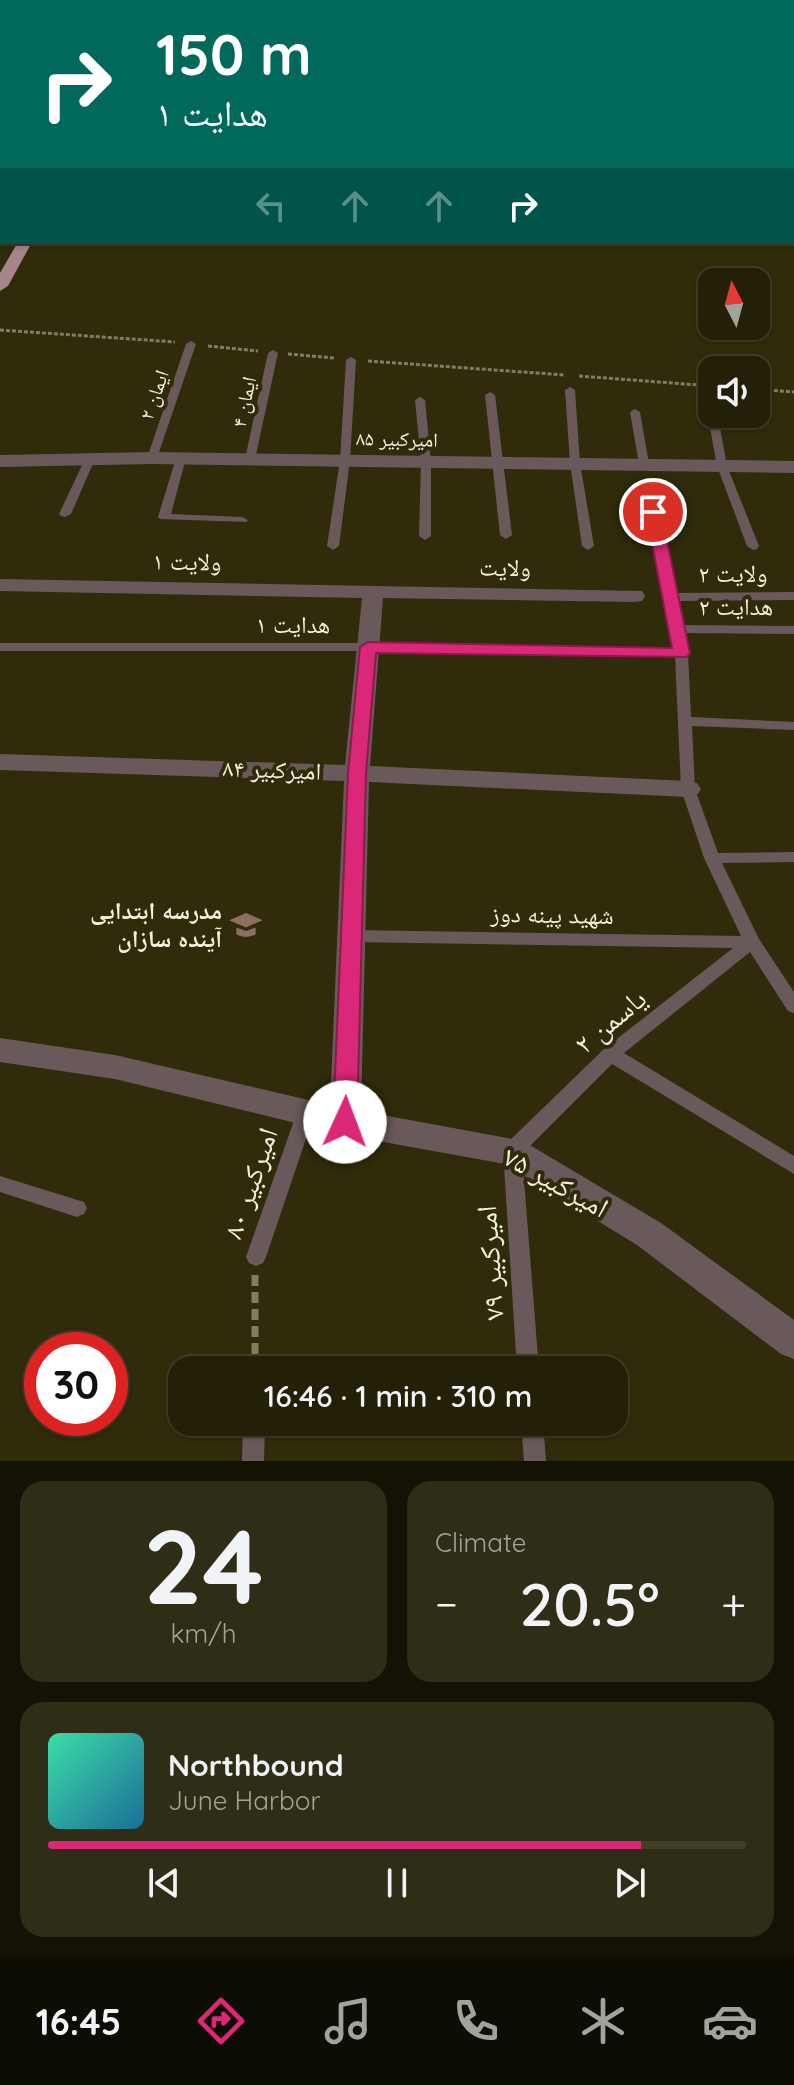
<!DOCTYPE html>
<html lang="en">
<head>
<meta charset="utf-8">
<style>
	:root { --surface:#242008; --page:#302d16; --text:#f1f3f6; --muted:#a3a39c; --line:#413e29; --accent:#db2777 }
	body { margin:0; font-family:Quicksand,"Noto Naskh Arabic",sans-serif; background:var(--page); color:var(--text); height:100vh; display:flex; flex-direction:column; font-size:30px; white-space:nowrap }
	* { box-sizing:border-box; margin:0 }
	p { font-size:26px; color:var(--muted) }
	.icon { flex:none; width:44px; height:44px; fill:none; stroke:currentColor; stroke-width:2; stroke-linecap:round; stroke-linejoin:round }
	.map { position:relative; height:1461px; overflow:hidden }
	.drawer { display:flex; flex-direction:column; gap:20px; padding:20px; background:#141204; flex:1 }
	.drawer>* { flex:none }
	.guide { position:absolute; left:0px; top:0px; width:794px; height:244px; box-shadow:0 2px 6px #0004,0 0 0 2px var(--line); background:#00695c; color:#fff; overflow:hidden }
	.needle { width:52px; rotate:354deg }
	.buttons { position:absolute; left:698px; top:268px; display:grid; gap:16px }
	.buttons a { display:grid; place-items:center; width:72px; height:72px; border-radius:16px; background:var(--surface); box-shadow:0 2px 6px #0004,0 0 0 2px var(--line); font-size:40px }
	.speed { position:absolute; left:24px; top:1332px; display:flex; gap:16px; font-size:40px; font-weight:700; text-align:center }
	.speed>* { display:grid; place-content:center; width:104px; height:104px; border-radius:50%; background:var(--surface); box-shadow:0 2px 6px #0004,0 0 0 2px var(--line); line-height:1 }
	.speed .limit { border:12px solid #d22; background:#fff; color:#111 }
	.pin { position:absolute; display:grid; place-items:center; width:68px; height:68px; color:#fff; margin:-34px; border:4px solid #fff; border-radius:50%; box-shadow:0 2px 8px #0007 }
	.me { position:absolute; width:88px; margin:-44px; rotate:2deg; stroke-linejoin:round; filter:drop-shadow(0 0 6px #0008) }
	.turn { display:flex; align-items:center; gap:28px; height:168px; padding:0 24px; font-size:36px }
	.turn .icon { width:104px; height:104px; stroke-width:2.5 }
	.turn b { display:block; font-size:56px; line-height:68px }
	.lanes { display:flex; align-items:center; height:76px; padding:0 24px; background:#0003; justify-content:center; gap:40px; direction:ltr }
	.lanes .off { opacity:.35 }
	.big { font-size:60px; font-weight:600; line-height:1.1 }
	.drawer .tile { flex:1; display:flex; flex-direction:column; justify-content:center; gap:12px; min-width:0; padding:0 28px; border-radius:24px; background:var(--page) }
	.drawer .dial { align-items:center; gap:0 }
	.dial b { font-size:104px; line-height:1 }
	.song { display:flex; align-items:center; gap:24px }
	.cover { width:96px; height:96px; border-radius:12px; background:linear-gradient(135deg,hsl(160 70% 55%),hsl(200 70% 35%)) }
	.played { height:8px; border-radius:4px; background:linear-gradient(90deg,var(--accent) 85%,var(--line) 85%) }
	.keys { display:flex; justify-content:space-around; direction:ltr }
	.heat { display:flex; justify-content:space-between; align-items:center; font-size:44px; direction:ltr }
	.drawer .tiles { flex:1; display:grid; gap:20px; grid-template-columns:1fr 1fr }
	.tile:last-child { grid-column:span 2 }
	.trip { position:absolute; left:168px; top:1356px; width:460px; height:80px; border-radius:24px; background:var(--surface); box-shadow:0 2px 6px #0004,0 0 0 2px var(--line); font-weight:600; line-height:80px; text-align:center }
	.tabs { display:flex; height:128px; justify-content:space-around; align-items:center; background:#0e0d03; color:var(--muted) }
	.tabs .icon { width:56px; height:56px }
	.tabs .selected { color:var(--accent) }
	.tabs b { font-size:36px; color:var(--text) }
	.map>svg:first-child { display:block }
</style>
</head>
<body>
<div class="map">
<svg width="794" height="1461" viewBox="0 0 794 1461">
	<rect width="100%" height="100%" fill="#302b0a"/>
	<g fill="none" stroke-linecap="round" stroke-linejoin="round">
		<g stroke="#817d62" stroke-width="3" stroke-dasharray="4 2" stroke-linecap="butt">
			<polyline points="0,330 175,342"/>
			<polyline points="208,346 258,351"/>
			<polyline points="288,354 334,358"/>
			<polyline points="368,361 565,375"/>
			<polyline points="579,376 712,386"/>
			<polyline points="756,389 794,392"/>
		</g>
		<polyline stroke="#817d62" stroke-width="7" stroke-dasharray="11 6" stroke-linecap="butt" points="255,1275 255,1370"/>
		<g fill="#69595b" fill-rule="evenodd">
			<polygon points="756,0 763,0 765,2 758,2"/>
			<rect x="792" y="129" width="2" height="4"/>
			<rect x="0" y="161" width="2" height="4"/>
			<rect x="0" y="203" width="2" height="4"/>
			<polygon points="191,341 196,344 157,458 156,460 148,460 147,458 186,344"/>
			<polygon points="273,350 278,353 255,459 250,462 245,459 268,353"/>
			<polygon points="351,357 356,360 350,460 339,546 333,550 327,546 340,460 346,360"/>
			<polygon points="570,387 575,390 580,463 594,546 588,550 582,546 570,463 565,390"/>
			<polygon points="490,392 495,395 512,535 506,539 500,535 485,395"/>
			<polygon points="420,397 425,400 431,461 431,536 425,540 419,536 421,461 415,400"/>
			<polygon points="635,409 640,412 649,464 644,467 639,464 630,412"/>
			<polygon points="713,414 718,417 727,466 759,546 757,549 753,550 747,546 717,466 708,417"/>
			<polygon points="181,455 186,458 171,514 242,517 248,520 246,522 160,519 158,517 176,458"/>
			<polygon points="90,456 95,459 71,514 65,517 61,516 59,514 85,459"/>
			<polygon points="647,481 653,484 675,593 794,592 794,600 677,601 682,625 794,626 794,634 683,633 688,653 691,717 794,722 794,730 692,726 695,789 718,853 794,852 794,862 722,863 759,939 794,992 794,1013 788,1011 750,952 624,1053 794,1156 794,1174 612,1064 522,1154 539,1370 517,1370 503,1151 505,1145 604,1049 733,948 352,942 346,940 344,936 346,932 352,930 741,936 704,858 681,789 675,657 368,651 0,651 0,643 368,643 674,649 641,484"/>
			<polygon points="306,1104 313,1107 315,1112 266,1257 263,1263 256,1266 249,1263 246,1257 297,1112 299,1107"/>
			<polygon points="0,1176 84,1202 87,1208 84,1214 77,1217 0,1192"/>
			<polygon points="243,1422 265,1422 264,1461 242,1461"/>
			<polygon points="521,1422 543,1422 546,1461 524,1461"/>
		</g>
		<g fill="#69595b" fill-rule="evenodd">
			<polygon points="443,0 459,0 441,2"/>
			<polygon points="472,0 482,0 483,2 473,2"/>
			<polygon points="693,0 719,0 691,2"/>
			<rect x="792" y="32" width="2" height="6"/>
			<polygon points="792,132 794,133 794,141 792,140"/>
			<polygon points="152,452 794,461 794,473 152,464 0,467 0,455"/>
			<polygon points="0,579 642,591 645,596 642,601 634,602 383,598 370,766 688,781 697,783 701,789 697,795 688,797 369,782 361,1111 523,1141 661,1223 794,1320 794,1359 781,1354 637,1245 505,1164 345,1135 115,1079 0,1062 0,1038 115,1055 330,1105 344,781 0,770 0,754 345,765 362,598 0,591"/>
		</g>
		<g fill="#8c7276" fill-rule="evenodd">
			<polygon points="234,0 248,0 232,2"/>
			<polygon points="259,0 273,0 257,2"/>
			<rect x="792" y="60" width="2" height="6"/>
		</g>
		<g fill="#a7868b" fill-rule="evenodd">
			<polygon points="0,57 2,57 0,64"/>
			<polygon points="1,112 2,112 2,121 0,121"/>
			<polygon points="0,131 2,132 2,140 0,139"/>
			<polygon points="0,209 2,209 0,220"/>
			<polygon points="18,242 32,242 8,286 0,291 0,273"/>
		</g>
	</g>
	<polygon fill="#db2777" stroke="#8e194d" stroke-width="2" points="653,508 661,512 690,653 687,657 376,653 366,773 357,1122 353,1129 345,1132 336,1129 333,1122 348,773 360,647 368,642 672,648 646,512"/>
	<defs>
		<g id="school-bare" transform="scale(2.4)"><path d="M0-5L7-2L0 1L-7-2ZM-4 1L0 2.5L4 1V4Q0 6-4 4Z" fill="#8d6e63" stroke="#302b0a" stroke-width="2.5" paint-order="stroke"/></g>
	</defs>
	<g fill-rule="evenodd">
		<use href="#school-bare" x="246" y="925"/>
	</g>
	<g text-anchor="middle" stroke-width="8" stroke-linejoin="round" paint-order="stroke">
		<g font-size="20" fill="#f2f0dd" stroke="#302b0a">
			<text transform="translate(154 395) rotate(-71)" y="7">ایمان ۲</text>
			<text transform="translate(244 402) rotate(-78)" y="7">ایمان ۴</text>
			<text transform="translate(397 439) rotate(1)" y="7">امیرکبیر ۸۵</text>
		</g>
		<g font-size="24" fill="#f2f0dd" stroke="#302b0a">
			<text transform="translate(187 562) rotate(1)" y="8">ولایت ۱</text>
			<text transform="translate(505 568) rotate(1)" y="8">ولایت</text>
			<text x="733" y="582">ولایت ۲</text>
			<text x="736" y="615">هدایت ۲</text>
			<text x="293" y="633">هدایت ۱</text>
			<text transform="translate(272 770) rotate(2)" y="8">امیرکبیر ۸۴</text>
			<text transform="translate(552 915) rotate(1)" y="8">شهید پینه دوز</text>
		</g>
		<g font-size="24" font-weight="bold" fill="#f2f0dd" stroke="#302b0a" text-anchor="end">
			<text x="222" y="919">مدرسه ابتدایی<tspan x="222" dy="28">آینده سازان</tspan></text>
		</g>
		<g font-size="28" fill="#f2f0dd" stroke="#302b0a">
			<text transform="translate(610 1021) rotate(-40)" y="10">یاسمن ۲</text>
			<text transform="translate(556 1182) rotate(29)" y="10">امیرکبیر ۷۵</text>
			<text transform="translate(250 1183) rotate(-71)" y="10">امیرکبیر ۸۰</text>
			<text transform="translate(490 1263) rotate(-94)" y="10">امیرکبیر ۷۹</text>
		</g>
	</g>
</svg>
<div class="buttons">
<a><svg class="needle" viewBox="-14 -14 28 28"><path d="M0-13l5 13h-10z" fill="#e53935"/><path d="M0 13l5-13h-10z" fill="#a3a39c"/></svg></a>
<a><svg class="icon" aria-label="sound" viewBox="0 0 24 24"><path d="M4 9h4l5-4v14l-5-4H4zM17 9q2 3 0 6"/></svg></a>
</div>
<div class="speed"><div class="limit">30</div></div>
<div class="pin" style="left:653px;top:512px;background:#d93025"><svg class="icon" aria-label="arrive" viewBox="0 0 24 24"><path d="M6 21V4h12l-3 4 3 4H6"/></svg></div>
<svg class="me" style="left:345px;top:1122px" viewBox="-20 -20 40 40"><circle r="19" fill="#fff"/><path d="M0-13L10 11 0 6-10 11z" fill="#db2777"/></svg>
<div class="trip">16:46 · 1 min · 310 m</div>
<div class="guide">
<div class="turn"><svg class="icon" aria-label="right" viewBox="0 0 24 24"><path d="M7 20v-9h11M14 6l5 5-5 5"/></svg><div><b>150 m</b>هدایت ۱</div></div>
<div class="lanes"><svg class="icon off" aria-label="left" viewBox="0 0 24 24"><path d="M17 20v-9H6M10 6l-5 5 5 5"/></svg><svg class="icon off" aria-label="ahead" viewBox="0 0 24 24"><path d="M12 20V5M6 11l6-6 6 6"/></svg><svg class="icon off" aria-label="ahead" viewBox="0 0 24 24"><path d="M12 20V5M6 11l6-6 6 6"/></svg><svg class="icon" aria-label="right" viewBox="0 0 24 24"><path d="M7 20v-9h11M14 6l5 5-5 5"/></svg></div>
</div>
</div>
<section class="drawer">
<div class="tiles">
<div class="tile dial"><b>24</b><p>km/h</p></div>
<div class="tile"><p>Climate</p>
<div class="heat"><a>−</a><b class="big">20.5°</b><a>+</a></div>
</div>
<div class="tile">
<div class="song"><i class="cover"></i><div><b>Northbound</b><p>June Harbor</p></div></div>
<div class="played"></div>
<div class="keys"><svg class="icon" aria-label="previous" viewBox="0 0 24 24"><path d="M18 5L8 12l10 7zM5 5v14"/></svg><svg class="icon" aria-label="pause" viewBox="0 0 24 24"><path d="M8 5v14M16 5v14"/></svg><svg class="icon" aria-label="next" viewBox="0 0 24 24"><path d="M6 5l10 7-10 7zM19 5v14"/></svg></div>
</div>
</div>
</section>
<nav class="tabs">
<b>16:45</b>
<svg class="icon selected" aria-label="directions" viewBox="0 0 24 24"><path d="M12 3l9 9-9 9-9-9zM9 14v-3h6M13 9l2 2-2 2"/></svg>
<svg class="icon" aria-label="music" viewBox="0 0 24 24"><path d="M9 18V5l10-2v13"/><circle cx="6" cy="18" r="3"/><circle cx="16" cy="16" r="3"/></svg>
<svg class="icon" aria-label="phone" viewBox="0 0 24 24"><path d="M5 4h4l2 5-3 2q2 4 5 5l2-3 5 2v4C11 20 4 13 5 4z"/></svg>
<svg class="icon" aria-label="climate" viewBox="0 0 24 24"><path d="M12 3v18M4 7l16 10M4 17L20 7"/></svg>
<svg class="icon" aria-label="car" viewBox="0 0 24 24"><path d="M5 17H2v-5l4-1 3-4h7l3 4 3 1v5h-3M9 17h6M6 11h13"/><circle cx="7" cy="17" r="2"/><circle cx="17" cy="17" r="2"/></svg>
</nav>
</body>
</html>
